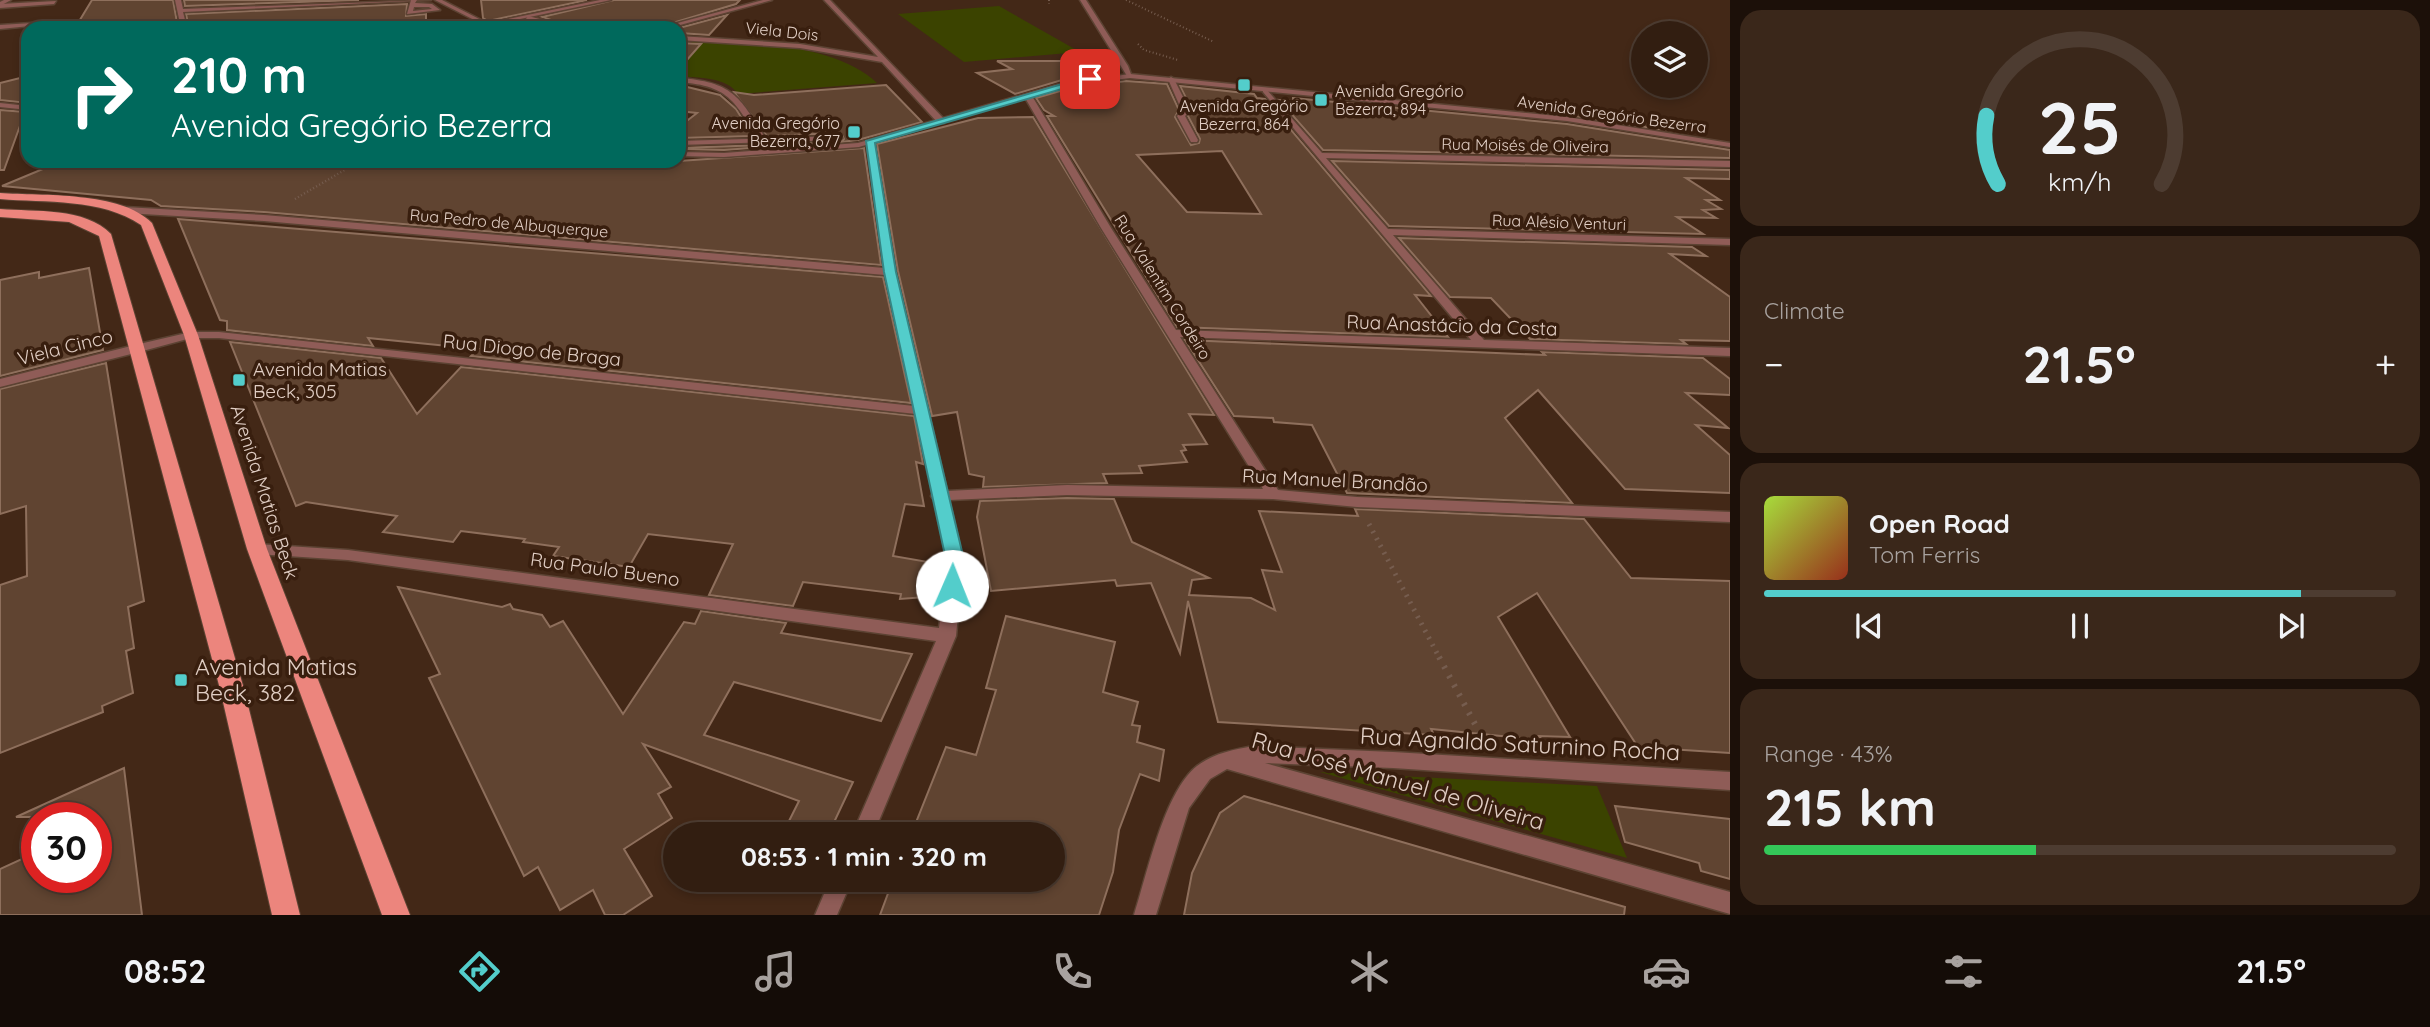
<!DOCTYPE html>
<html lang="en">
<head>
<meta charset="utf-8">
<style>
	:root { --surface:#321e11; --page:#3a271a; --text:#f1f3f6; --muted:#a8a29f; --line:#4d3c31; --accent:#53cdcb }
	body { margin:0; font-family:Quicksand,sans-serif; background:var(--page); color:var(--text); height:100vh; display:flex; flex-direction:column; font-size:26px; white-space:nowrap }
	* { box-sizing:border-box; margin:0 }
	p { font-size:23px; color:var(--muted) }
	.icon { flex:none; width:38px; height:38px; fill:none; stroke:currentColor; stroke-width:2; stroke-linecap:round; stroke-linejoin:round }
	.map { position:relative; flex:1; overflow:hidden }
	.drawer { display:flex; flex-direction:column; gap:10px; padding:10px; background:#1c1009; width:700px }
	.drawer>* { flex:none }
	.hud { position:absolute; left:21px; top:21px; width:665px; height:147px; border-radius:21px; box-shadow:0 4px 10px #0003,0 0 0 2px var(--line); background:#00695c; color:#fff; overflow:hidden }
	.controls { position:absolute; left:1631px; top:21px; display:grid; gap:14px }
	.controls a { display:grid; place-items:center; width:77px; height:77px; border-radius:50%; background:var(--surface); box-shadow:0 4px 10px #0003,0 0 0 2px var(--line); font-size:35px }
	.speed { position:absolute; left:21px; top:802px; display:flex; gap:14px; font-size:35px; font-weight:700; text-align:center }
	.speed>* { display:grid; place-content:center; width:91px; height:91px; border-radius:50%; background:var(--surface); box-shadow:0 4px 10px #0003,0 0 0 2px var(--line); line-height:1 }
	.speed .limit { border:10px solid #d22; background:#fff; color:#111 }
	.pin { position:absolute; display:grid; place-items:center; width:60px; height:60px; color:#fff; margin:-30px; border-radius:14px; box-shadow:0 4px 10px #0006 }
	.me { position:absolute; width:77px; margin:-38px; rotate:1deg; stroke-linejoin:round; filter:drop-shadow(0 0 5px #0008) }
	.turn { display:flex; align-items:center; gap:24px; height:147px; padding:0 35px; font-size:32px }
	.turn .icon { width:91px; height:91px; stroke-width:2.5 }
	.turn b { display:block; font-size:49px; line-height:60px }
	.big { font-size:52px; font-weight:800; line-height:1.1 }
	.drawer .widget { flex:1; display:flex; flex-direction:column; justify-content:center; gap:10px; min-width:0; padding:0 24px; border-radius:21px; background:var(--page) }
	.drawer .dial { align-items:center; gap:0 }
	.dial svg { height:182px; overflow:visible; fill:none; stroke:var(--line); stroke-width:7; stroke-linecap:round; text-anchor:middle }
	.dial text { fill:var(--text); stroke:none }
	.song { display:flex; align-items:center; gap:21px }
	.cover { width:84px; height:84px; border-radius:10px; background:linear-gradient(135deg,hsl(80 70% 55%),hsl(10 70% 35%)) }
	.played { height:7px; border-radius:4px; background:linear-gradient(90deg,var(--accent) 85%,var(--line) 85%) }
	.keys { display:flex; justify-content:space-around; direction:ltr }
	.heat { display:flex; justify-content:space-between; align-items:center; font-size:38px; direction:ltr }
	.charge { height:10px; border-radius:5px; background:linear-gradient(90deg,#34c759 43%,var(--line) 0) }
	.trip { position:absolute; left:663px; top:822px; width:402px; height:70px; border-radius:35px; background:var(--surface); box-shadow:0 4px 10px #0003,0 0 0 2px var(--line); font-weight:800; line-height:70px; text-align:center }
	.tab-bar { display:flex; height:112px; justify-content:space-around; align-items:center; background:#140c07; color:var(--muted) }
	.tab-bar .icon { width:49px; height:49px }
	.tab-bar .selected { color:var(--accent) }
	.tab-bar b { font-size:32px; color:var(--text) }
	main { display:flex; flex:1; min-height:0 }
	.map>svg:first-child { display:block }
</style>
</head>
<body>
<main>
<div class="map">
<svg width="1730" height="915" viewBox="0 0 1730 915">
	<rect width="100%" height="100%" fill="#432817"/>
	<g fill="#3b4300">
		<polygon points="999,6 1080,52 964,62 898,14"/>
		<path d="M693 41C747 40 838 45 877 83L738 94C727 77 697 77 679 77V58Z"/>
		<polygon points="1320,772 1597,786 1627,858"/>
	</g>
	<g fill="#604431" stroke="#8e6f5c" stroke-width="2" fill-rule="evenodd">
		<polygon points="92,0 173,0 178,28 75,28"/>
		<polygon points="184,0 359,0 185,6"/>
		<polygon points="481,0 587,0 488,21 483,18"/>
		<polygon points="614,0 740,0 736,4 656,28 575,28 542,17"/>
		<polygon points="407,4 406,16 426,14 426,23 332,28 189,28 186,14"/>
		<polygon points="727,15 709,35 679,33 679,28"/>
		<polygon points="524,21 551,28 490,28"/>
		<polygon points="679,43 701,44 679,69"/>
		<polygon points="997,61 1078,61 1088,77 1062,80 1015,94 977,73 1012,69"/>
		<polygon points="28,76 28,103 0,100 0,83"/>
		<path d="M1126 81 1167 84 1179 110 1175 117 1191 145 1199 143 1200 139 1188 116 1192 110 1180 86 1254 94 1257 98 1265 99 1431 296 1415 295 1448 337 1177 327 1047 116H1054L1044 110 1036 98 1067 89ZM1222 151 1261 214 1187 212 1137 155Z"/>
		<polygon points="679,85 720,95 736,109 753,136 679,138 679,127 697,113 679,111"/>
		<polygon points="886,85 922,122 858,140 841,142 844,139 841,133 767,136 734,92 754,95"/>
		<polygon points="1293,98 1567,124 1730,150 1730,158 1323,150 1279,100 1293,101"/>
		<polygon points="1545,106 1554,106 1674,127 1672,131 1542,112"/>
		<polygon points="0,110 25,112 4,170 0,170"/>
		<polygon points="1033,117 1214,415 1189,414 1207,444 1183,445 1186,450 1181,451 1187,462 1139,466 1142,473 1103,474 1107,483 983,487 984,477 969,474 957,412 932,416 898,271 877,144 978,118"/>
		<polygon points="820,143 724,150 679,149 679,148"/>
		<polygon points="864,148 881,265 264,212 161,206 151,200 2,186 62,161 679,161"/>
		<polygon points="1332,161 1730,170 1730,179 1686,178 1720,200 1706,200 1721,209 1703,210 1716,218 1677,217 1703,234 1389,226"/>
		<polygon points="178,219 883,277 911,403 471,356 478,349 368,338 373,346 227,330 227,321 220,320"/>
		<polygon points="1399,238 1692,247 1706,256 1670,254 1730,297 1730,341 1681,340 1686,344 1530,339 1491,298 1450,297"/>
		<polygon points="89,268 103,350 0,376 0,280 39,272 39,278"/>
		<polygon points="1185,340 1545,355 1542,352 1703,358 1730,379 1730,395 1686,393 1728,428 1696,425 1730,455 1730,493 1625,489 1538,390 1505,418 1572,503 1347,493 1312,425 1274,422 1273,418 1234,416"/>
		<polygon points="230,342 381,358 417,414 461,367 914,416 923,464 916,462 924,506 905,504 893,556 934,563 939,596 900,599 901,594 803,582 793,606 709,595 733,544 648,534 629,567 553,556 559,547 523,542 525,539 461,531 453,542 383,532 397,516 306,502 296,506"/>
		<polygon points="106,363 144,601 128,607 134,648 126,651 133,693 102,706 103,712 0,753 0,585 27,576 26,506 0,514 0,389"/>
		<polygon points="1067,498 1114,499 1132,542 1209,578 1192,580 1189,595 1251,598 1275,610 1262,570 1282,572 1259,511 1358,516 1355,509 1584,519 1631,578 1730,581 1730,753 1638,747 1537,593 1498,617 1570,737 1539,736 1542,740 1431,729 1434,735 1218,722 1188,601 1180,653 1151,583 1117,586 1115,580 991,591 977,517 980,501"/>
		<polygon points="398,587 502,607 510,604 513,609 542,615 550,627 563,621 623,714 684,622 695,624 701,611 786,623 781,633 912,654 881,721 734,682 704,735 853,782 828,835 782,835 799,801 643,744 671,787 658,794 672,818 624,849 652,896 623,915 605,915 593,890 560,910 538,867 524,876 429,678 440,674"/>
		<polygon points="1006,616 1115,642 1103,692 1138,702 1132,725 1140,726 1137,742 1164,750 1159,781 1140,774 1119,830 1113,872 1099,915 880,915 893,880 1054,880 1054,835 911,835 946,747 976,755 996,690 986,688"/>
		<polygon points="124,768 142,915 0,915 0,869 37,852 37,877 96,877 96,817 16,817"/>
		<polygon points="1244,796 1625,907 1624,915 1184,915 1192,873 1220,813"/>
		<polygon points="1615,806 1730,819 1730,879 1701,871 1699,863 1625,842"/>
	</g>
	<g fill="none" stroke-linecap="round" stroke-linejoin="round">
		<g stroke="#5c4333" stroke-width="3">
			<g id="service">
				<path d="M411 0H417L415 3 432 4 440 10 407 14ZM414 7H429L432 9 413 11Z"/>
				<polygon points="435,0 442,0 491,25 486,26"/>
				<polygon points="1080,0 1086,0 1128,66 1132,77 1127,76"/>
				<polygon points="56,1 54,4 0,8 0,4"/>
				<polygon points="528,16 571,27 572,28 562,28 526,19"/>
				<polygon points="32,23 30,26 0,29 0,25"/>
				<polygon points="1171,77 1174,79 1190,111 1185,116 1198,140 1197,142 1191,142 1177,116 1182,111 1168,79"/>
				<polygon points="139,344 145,348 143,351 0,387 0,379"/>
			</g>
		</g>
		<g stroke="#5c4333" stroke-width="3">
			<g id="minor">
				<polygon points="175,0 181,0 183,9 431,0 183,12 187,28 181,28"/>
				<polygon points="600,0 611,0 477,28 465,28"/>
				<polygon points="763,0 772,0 669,28 659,28"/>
				<polygon points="824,0 830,0 944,119 944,123 938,123 882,62 800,48 679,40 679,36 800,44 878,57"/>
				<path d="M679 78C735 82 740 98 768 142L767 144H761C735 103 732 86 679 82Z"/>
				<polygon points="1263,90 1267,90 1322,153 1730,161 1730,167 1326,158 1388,229 1730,239 1730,245 1393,235 1484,340 1730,348 1730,356 1180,337 1278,490 1357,497 1730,512 1730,522 1357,507 1273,499 1067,495 949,500 963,560 956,636 873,835 852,835 936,641 348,560 257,554 251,553 249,549 251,545 257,544 348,550 939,628 947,560 934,500 931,496 933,493 916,414 219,338 191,338 139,352 133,348 135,345 191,332 219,332 914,406 885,275 264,221 125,213 120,210 125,207 264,215 884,268 866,141 870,139 874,141 895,272 947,491 1067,485 1263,489 1101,228 1024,96 1028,94 1032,96 1111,228 1176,330 1471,340 1263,92"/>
				<path d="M1253 746 1393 752 1730 772V790L1393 768 1265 763 1730 892V914L1227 769 1210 779 1189 808 1156 915H1134C1147 875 1164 792 1197 766 1214 753 1233 750 1253 746Z"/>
				<polygon points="830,880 852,880 837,915 815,915"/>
			</g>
		</g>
		<g stroke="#5c4333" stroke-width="3">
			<g id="tertiary">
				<polygon points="4,0 11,0 0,6 0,2"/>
				<polygon points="1130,74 1567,117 1730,143 1730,147 1567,121 1130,78 1066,86 859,147 724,157 679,156 679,152 724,153 858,143 1063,83"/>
				<polygon points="0,103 28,106 28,110 0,107"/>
				<polygon points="841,136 842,138 838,140 679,145 679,141"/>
			</g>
		</g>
		<g stroke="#5c4333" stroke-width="2">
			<g id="primary">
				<path d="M0 193C42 196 121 191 152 223L198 335 267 549 410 915H382L247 549 184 335 141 225C101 198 46 203 0 199Z"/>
				<path d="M0 209C35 212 85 207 111 234L244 689 300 915H272L220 689 99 236 69 222 0 217Z"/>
			</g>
		</g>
		<g stroke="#765d4f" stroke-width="2" stroke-dasharray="1 2.5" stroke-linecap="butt">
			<polyline points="1049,0 1049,4"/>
			<polyline points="1126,0 1214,42"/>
			<polyline points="1138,44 1144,50 1178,60"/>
		</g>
		<polyline stroke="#765d4f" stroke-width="2.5" stroke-dasharray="1 2.5" stroke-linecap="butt" points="295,199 360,161"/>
		<polyline stroke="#765d4f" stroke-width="5" stroke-dasharray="2 6" stroke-linecap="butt" points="1369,524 1440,659"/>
		<polyline stroke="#765d4f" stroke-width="6" stroke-dasharray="2.5 8" stroke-linecap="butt" points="1439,657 1483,739"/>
		<use href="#service" fill="#8f5c57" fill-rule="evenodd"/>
		<use href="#minor" fill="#8f5c57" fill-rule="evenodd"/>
		<use href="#tertiary" fill="#8f5c57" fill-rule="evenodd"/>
		<use href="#primary" fill="#ec857d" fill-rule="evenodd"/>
	</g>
	<polygon fill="#53cdcb" stroke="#368584" stroke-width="2" points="1090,76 1093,80 875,143 896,272 964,560 961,586 952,592 943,586 946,560 884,272 866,141"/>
	<g fill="#53cdcb" stroke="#381e0e" stroke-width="2.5">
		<rect x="1237" y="78" width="14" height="14" rx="3.5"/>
		<rect x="1314" y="93" width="14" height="14" rx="3.5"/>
		<rect x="847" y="125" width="14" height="14" rx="3.5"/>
		<rect x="232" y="373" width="14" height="14" rx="3.5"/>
		<rect x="174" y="673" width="14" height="14" rx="3.5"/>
	</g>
	<g text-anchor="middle" stroke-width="7" stroke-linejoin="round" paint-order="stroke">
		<g font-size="16" fill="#e1cec4" stroke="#381e0e">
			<text transform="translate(782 31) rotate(6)" y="6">Viela Dois</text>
			<text transform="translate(1612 114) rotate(8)" y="6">Avenida Gregório Bezerra</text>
			<text transform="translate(1525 145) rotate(1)" y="6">Rua Moisés de Oliveira</text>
			<text transform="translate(1559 222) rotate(2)" y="6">Rua Alésio Venturi</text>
			<text transform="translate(509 223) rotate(5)" y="6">Rua Pedro de Albuquerque</text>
			<text transform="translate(1163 287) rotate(58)" y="6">Rua Valentim Cordeiro</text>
		</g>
		<g font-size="16" fill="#e1cec4" stroke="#381e0e" text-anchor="start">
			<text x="1335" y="97">Avenida Gregório<tspan x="1335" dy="18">Bezerra, 894</tspan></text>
			<text x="1244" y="112" text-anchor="middle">Avenida Gregório<tspan x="1244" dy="18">Bezerra, 864</tspan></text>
			<text x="840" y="129" text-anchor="end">Avenida Gregório<tspan x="840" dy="18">Bezerra, 677</tspan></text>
		</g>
		<g font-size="19" fill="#e1cec4" stroke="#381e0e">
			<text transform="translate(1452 325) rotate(2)" y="7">Rua Anastácio da Costa</text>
			<text transform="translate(65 347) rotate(-14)" y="7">Viela Cinco</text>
			<text transform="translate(532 350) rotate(6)" y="7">Rua Diogo de Braga</text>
			<text transform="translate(1335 480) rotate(3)" y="7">Rua Manuel Brandão</text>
			<text transform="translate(265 492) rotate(72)" y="7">Avenida Matias Beck</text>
			<text transform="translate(605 569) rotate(8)" y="7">Rua Paulo Bueno</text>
		</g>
		<g font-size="19" fill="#e1cec4" stroke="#381e0e" text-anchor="start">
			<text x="253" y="376">Avenida Matias<tspan x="253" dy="22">Beck, 305</tspan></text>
		</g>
		<g font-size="23" fill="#e1cec4" stroke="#381e0e" text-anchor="start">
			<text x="195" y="675">Avenida Matias<tspan x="195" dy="26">Beck, 382</tspan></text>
		</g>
		<g font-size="23" fill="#e1cec4" stroke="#381e0e">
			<text transform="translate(1520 744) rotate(3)" y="8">Rua Agnaldo Saturnino Rocha</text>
			<text transform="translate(1398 781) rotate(16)" y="8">Rua José Manuel de Oliveira</text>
		</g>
	</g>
</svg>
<div class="controls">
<a><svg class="icon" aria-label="layers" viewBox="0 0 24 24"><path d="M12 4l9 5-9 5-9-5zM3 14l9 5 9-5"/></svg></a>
</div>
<div class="speed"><div class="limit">30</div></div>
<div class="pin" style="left:1090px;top:79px;background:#d93025"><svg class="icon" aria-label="arrive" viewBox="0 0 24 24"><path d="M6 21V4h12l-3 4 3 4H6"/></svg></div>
<svg class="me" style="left:952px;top:586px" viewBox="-20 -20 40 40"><circle r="19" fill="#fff"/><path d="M0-13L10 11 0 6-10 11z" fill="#53cdcb"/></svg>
<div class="trip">08:53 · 1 min · 320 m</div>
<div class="hud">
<div class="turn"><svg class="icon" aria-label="right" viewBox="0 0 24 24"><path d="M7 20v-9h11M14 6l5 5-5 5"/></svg><div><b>210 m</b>Avenida Gregório Bezerra</div></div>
</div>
</div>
<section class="drawer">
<div class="widget dial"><svg viewBox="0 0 100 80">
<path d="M14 69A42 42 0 1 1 86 69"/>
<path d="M14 69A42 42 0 0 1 9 39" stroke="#53cdcb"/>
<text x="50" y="56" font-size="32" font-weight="700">25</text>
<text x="50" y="72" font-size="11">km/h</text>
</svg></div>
<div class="widget"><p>Climate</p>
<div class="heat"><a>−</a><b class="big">21.5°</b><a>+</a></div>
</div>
<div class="widget">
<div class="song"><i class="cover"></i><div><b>Open Road</b><p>Tom Ferris</p></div></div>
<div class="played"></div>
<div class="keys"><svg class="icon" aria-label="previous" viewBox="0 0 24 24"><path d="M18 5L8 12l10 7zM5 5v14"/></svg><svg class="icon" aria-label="pause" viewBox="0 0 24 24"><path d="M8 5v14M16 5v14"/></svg><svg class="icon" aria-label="next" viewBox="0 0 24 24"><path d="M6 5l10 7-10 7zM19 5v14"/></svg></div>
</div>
<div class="widget"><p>Range · 43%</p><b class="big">215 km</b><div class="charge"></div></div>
</section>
</main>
<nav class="tab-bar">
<b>08:52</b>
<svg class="icon selected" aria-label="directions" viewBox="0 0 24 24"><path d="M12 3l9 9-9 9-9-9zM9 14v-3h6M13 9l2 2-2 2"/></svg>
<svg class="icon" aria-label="music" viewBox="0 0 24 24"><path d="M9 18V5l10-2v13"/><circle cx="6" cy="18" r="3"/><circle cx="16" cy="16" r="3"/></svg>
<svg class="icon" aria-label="phone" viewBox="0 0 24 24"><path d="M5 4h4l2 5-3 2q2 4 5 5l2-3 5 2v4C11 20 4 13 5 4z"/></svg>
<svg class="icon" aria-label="climate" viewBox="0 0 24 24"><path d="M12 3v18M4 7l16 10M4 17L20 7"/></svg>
<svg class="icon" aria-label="car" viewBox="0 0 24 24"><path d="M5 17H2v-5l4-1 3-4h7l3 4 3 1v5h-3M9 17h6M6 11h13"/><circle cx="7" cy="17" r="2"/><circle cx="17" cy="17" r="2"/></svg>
<svg class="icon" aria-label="filters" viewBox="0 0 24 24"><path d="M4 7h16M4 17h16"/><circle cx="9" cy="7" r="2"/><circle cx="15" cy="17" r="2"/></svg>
<b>21.5°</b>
</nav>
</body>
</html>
